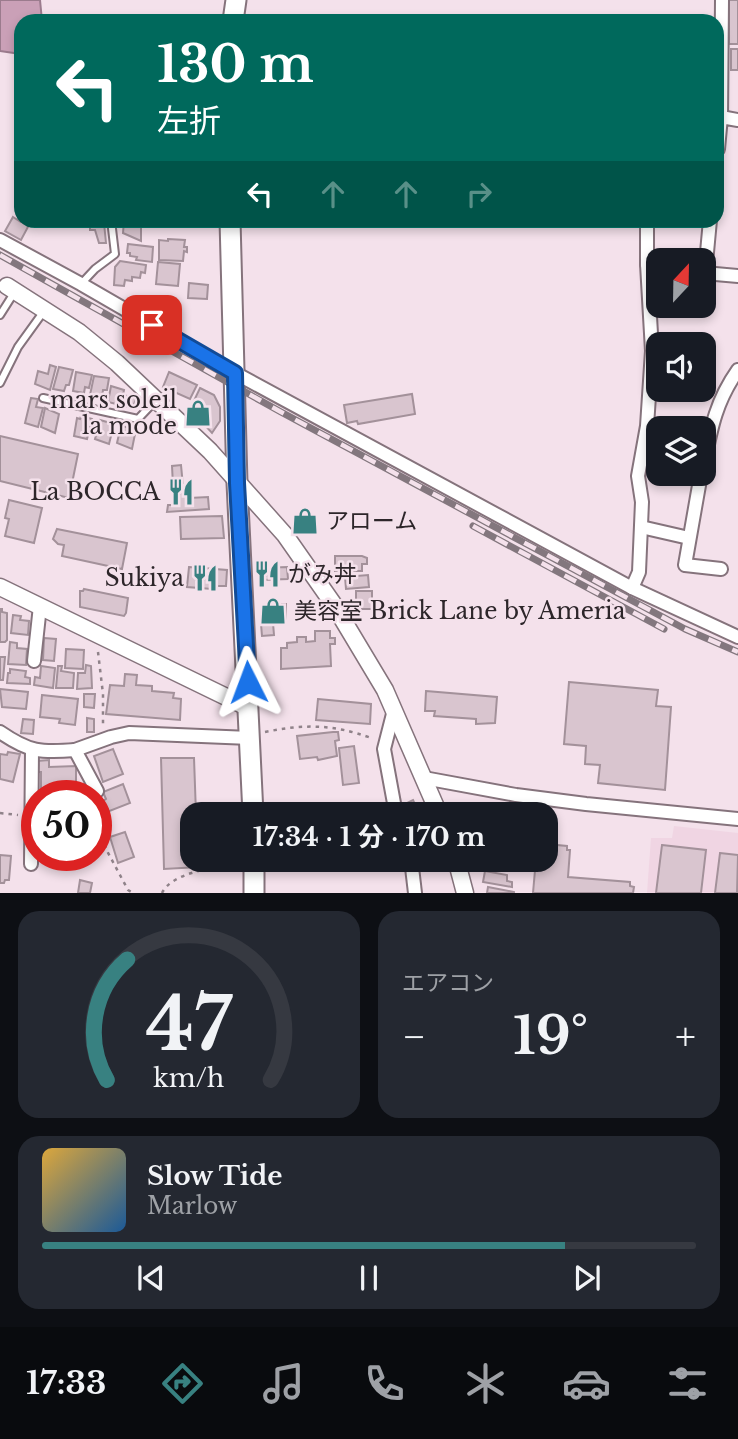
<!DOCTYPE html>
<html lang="ja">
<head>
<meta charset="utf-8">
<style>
	:root { --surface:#171b24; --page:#242831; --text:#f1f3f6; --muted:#9ea1a6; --line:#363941; --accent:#388181 }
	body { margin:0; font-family:"Libre Baskerville","Noto Sans JP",serif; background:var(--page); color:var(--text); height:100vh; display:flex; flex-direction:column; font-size:26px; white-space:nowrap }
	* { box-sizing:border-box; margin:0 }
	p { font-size:23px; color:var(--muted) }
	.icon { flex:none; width:38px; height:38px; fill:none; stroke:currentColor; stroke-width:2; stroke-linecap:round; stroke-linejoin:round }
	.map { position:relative; height:893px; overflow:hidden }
	.drawer { display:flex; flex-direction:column; gap:18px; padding:18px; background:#0d0f14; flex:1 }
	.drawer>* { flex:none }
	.guide { position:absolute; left:14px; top:14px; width:710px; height:214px; border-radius:21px; box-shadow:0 4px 10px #0003; background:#00695c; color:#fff; overflow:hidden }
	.needle { width:46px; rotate:22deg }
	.controls { position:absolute; left:646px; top:248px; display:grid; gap:14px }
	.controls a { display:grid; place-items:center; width:70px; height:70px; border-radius:14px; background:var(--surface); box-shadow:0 4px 10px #0003; font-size:35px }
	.speed { position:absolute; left:21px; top:780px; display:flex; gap:14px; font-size:35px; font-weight:700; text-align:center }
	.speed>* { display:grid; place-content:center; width:91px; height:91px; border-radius:50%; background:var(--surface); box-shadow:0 4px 10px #0003; line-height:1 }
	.speed .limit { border:10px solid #d22; background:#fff; color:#111 }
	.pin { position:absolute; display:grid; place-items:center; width:60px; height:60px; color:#fff; margin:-30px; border-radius:14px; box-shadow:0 4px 10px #0006 }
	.me { position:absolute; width:77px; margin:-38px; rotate:357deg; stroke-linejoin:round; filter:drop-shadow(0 0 5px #0008) }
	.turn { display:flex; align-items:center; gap:24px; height:147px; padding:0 28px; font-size:32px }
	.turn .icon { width:91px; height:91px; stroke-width:2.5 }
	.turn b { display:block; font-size:49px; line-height:60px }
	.lanes { display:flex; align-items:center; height:66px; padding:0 28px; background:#0003; justify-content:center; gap:35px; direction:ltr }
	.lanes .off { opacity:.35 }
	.big { font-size:52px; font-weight:700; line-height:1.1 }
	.drawer .widget { flex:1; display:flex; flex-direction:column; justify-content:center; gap:10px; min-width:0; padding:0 24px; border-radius:21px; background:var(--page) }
	.drawer .dial { align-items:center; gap:0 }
	.dial svg { height:182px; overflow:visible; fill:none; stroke:var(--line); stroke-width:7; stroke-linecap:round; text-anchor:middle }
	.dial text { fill:var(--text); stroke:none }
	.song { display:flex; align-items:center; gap:21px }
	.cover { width:84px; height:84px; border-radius:10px; background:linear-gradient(135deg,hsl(40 70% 55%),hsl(210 70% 35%)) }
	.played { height:7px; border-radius:4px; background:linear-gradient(90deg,var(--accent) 80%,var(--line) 80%) }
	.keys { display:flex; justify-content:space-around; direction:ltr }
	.heat { display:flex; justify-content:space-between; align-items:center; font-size:38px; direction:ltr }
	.drawer .tiles { flex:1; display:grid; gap:18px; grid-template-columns:1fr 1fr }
	.widget:last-child { grid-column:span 2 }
	.trip { position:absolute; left:180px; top:802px; width:378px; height:70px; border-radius:21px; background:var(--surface); box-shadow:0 4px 10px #0003; font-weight:700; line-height:70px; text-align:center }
	.tabs { display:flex; height:112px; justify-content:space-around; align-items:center; background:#090b0e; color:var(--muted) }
	.tabs .icon { width:49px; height:49px }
	.tabs .current { color:var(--accent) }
	.tabs b { font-size:32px; color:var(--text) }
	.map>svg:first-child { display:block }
</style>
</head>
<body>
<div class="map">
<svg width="738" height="893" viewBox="0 0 738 893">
	<rect width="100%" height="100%" fill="#f4e1eb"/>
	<polygon fill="#f0d5e3" points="674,826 738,833 738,893 647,893 651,838 672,838"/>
	<polygon fill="#caa0b7" stroke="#9b7b8d" stroke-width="2" points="0,0 40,0 42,21 21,21 21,54 0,51"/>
	<g fill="#d9c5cf" stroke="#a3919a" stroke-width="2">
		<rect x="729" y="0" width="9" height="44"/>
		<rect x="731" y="49" width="7" height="21"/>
		<polygon points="13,217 21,222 30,223 21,240 5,231"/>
		<polygon points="101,220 101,223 104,223 106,243 99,243 95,230 90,230 90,226 85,226 85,222"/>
		<polygon points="124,221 141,224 141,241 123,233"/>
		<polygon points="168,239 185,240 184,247 187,247 187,252 184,251 183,261 159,260 159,240 168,241"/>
		<polygon points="128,244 153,247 152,262 136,260 137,257 130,256 130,253 127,253"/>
		<polygon points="120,261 146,265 145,273 141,272 140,278 132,277 132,281 125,280 124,286 114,285 115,267"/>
		<polygon points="158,262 180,264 178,286 156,284"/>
		<polygon points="189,283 208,285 207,299 188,298"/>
		<polygon points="50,365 56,367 50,390 35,384 38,371 48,374"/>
		<polygon points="59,367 73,370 69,385 66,385 64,391 53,389"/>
		<polygon points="76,372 92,375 89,388 85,387 84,393 73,391"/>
		<polygon points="169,372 197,385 190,399 163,387"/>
		<polygon points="94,376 109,378 107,390 103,390 102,397 90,395"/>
		<polygon points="111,386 124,390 123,395 136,398 133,408 108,402"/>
		<polygon points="200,388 214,395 220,407 220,421 212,433 190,409"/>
		<polygon points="412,394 415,414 358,424 357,421 347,423 344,405"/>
		<polygon points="31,398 38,399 36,407 43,408 38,427 25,423"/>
		<polygon points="45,408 59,414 55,433 41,427"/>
		<polygon points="81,416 92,419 87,439 74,436 77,418 80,419"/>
		<polygon points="100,420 114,424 109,444 95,439"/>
		<polygon points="121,426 136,429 132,449 117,443"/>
		<polygon points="0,436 78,454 69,498 0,481"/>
		<polygon points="181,465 183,486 188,486 189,498 208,497 209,509 167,512 168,505 174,505 172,466"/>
		<polygon points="9,500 42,508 34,543 5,536 9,519 5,518"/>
		<polygon points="222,516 224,538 181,539 180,517"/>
		<polygon points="57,529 127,543 122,569 62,556 64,545 58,544 53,539"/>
		<polygon points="335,556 362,556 367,558 367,564 362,564 362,571 335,571"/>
		<polygon points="189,567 227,570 226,586 213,586 212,589 187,587"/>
		<polygon points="287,567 288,579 261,580 261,568"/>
		<polygon points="368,575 369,587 346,589 345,577"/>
		<polygon points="84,589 128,598 126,613 124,616 80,607 80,591 83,591"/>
		<rect x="356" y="591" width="16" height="18"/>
		<polygon points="286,604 286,619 263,619 263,605"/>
		<polygon points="0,609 2,609 2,612 7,613 7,640 5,642 0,642"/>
		<polygon points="13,615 21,616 20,620 29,621 28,635 11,633"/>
		<polygon points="273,623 274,635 262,636 261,624"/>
		<polygon points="315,631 330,631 330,638 335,638 335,644 330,644 331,666 281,669 281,648 287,648 287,643 297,642 297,637 306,637 306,642 315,641"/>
		<polygon points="44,638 56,639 54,661 43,660"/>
		<polygon points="10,642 17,643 17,648 27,649 26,665 8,664"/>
		<polygon points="66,649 84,650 83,669 65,668"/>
		<polygon points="0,657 5,657 3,680 0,680"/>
		<polygon points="86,665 91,666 92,688 77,689 78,673 85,673"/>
		<polygon points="41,666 55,668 53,688 34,685 35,677 40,678"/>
		<polygon points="58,666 62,666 61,671 74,673 73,688 56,688"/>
		<polygon points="10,669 26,671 25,677 30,678 30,684 7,683 8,673 10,673"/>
		<polygon points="125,674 137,675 136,685 152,686 152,691 174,693 173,698 181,699 180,720 106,714 110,685 124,686"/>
		<polygon points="569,682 658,690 656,706 671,707 665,790 598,783 600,765 585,764 586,746 564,744"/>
		<polygon points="0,689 28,692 26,709 2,707"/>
		<polygon points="426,691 497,697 495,723 476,724 476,719 434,716 435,711 425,711"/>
		<polygon points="84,694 95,694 94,708 84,707"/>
		<polygon points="42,695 78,699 75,725 59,723 60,719 40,717"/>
		<polygon points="318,699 371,704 370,724 316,720"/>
		<polygon points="87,718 94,719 94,732 87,732"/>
		<polygon points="23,719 34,720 33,734 21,733"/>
		<polygon points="333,732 338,732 339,740 335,741 337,756 318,760 317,757 300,759 297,736"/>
		<polygon points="354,746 359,783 343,785 339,748"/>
		<polygon points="113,749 123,774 103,782 94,756"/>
		<polygon points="8,752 20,754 13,782 0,779 0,754 7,755"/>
		<polygon points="161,758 194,758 196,814 192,814 192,859 198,859 199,867 164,869"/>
		<polygon points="49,760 49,767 76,766 76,788 41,788 41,772 37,772 37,761"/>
		<polygon points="123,784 130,803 107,812 103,801 106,799 103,792"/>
		<polygon points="413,800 419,814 405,814 401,806"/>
		<polygon points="125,832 134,857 118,863 110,837"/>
		<polygon points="546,844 567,846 567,850 570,850 568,877 630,882 630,886 634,887 633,893 533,893 536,859 546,859"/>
		<polygon points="662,845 706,850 701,893 656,893"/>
		<polygon points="720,853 738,855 737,893 715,893"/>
		<polygon points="0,855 11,856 9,880 5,880 4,883 0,883"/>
		<polygon points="485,871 507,875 507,881 512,882 512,887 483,882"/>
		<polygon points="80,880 92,883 90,893 78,893"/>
		<polygon points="488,887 514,892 514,893 487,893"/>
	</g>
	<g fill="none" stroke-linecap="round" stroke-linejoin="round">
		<g stroke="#85737c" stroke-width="10">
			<g id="service">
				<polyline points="81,284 95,269 115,254 111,220"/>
				<polyline points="0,315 14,293"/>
				<polyline points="0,383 18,347 44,311"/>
				<polyline points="43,398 138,419 155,401"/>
			</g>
		</g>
		<g stroke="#85737c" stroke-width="16">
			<g id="minor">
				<polyline points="718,117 721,117 722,0"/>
				<polyline points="718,149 721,117 738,120"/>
				<polyline points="647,220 647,264 658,266"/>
				<polyline points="0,240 81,284 235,373 632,588 738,637"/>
				<polyline points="704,273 738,276"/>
				<polyline points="705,274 710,220"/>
				<path d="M704 464C711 428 716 401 738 370"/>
				<polyline points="701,474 685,565 721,569"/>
				<polyline points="641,527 689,538"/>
				<polyline points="632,588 639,572 642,502 638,476 647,426 652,351 647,264"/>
				<polyline points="34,661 40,606"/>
				<polyline points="394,710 384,749 396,814"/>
				<path d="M0 732C29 752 41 753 75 750"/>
				<polyline points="424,778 516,795 586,804 738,819"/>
				<polyline points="97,791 75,750 111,737 129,733 250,738"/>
				<polyline points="96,821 99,821"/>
				<polyline points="411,859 415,893"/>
				<polyline points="31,864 32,750"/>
			</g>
		</g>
		<g stroke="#85737c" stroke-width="19">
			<g id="tertiary">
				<polyline points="7,286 79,332 117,363 210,451 285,535 334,605 385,690 439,814"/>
				<polyline points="0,587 249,708"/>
				<polyline points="456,859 465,893"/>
			</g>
		</g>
		<g stroke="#85737c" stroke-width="23">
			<g id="secondary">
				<polyline points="233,21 236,0"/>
				<polyline points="230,220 237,483 253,814"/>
				<polyline points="254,859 254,893"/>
			</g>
		</g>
		<g stroke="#8f8289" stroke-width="2.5" stroke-dasharray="3.5 5" stroke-linecap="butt">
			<polyline points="98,652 103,694 103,726"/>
			<path d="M265 732C304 724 333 724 371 738"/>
			<polyline points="0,813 18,815"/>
			<polyline points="103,836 106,849 128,890 133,893"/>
			<path d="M162 893C172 872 217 867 238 863"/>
		</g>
		<use href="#service" stroke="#fff" stroke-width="6"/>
		<use href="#minor" stroke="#fff" stroke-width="12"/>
		<use href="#tertiary" stroke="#fff" stroke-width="16"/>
		<use href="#secondary" stroke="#fff" stroke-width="19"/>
		<g stroke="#83777e" stroke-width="7">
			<g id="rail">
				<polyline points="0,255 281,412 685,629 738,652"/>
				<polyline points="473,526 664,629"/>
			</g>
		</g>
		<use href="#rail" stroke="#f4e1eb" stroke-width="4.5" stroke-dasharray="13" stroke-linecap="butt"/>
	</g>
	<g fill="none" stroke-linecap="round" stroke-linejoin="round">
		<g stroke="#114b97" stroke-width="18">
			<polyline id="route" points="152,325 235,373 237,483 248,682"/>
		</g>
		<use href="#route" stroke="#1a73e8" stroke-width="12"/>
	</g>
	<defs>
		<g id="shop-bare" transform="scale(2.1)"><path d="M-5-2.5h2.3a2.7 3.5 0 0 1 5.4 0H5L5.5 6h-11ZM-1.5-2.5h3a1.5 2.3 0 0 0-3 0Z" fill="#388181" stroke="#f4e1eb" stroke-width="2.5" paint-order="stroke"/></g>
		<g id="restaurant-bare" transform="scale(2.1)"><path d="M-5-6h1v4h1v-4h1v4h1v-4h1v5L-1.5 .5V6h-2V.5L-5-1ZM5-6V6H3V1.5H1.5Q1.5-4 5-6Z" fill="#388181" stroke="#f4e1eb" stroke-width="2.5" paint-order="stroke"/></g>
	</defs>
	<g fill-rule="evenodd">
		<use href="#shop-bare" x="198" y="413"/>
		<use href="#restaurant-bare" x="181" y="492"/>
		<use href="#shop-bare" x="305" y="521"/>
		<use href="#restaurant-bare" x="267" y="574"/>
		<use href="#restaurant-bare" x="205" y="578"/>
		<use href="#shop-bare" x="273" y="611"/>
	</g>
	<g text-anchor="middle" stroke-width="5" stroke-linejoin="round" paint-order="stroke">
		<g font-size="23" fill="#2d262a" stroke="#f4e1eb" text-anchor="end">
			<text x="177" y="408">mars soleil<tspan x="177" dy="26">la mode</tspan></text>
			<text x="160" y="500">La BOCCA</text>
			<text x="326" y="529" text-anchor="start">アローム</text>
			<text x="288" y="582" text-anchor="start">がみ丼</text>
			<text x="184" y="586">Sukiya</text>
			<text x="294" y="619" text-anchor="start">美容室 Brick Lane by Ameria</text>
		</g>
	</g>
</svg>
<div class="controls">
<a><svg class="needle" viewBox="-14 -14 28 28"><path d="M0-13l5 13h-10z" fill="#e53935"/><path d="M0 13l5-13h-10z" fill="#9ea1a6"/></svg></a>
<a><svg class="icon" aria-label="sound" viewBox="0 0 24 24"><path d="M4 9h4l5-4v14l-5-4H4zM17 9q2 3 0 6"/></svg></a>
<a><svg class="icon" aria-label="layers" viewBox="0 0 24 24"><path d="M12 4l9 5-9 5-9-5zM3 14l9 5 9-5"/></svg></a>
</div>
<div class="speed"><div class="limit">50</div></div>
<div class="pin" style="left:152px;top:325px;background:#d93025"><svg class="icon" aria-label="arrive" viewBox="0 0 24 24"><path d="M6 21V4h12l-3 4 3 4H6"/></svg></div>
<svg class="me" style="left:248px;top:682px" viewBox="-20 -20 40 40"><path d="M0-17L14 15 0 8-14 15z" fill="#1a73e8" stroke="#fff" stroke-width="4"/></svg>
<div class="trip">17:34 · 1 分 · 170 m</div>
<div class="guide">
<div class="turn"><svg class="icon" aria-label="left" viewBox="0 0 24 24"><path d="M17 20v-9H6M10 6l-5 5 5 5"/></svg><div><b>130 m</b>左折</div></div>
<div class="lanes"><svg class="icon" aria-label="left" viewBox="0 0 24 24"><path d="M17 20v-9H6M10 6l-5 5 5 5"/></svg><svg class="icon off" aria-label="ahead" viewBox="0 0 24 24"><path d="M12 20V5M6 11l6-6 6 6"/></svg><svg class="icon off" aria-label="ahead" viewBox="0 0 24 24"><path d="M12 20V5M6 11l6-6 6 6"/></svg><svg class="icon off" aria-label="right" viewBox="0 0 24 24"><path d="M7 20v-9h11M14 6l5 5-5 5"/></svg></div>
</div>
</div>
<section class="drawer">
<div class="tiles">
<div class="widget dial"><svg viewBox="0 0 100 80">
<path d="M14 69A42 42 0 1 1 86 69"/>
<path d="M14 69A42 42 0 0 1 23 16" stroke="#388181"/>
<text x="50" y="56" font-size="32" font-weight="700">47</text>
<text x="50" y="72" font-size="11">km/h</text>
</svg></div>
<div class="widget"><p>エアコン</p>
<div class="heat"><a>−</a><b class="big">19°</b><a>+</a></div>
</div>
<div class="widget">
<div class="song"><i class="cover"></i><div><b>Slow Tide</b><p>Marlow</p></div></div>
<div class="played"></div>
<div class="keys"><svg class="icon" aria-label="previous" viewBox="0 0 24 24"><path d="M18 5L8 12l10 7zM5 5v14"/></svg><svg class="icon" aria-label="pause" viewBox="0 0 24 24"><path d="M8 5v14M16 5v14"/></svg><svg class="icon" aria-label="next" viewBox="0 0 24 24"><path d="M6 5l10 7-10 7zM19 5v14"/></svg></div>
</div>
</div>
</section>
<nav class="tabs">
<b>17:33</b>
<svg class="icon current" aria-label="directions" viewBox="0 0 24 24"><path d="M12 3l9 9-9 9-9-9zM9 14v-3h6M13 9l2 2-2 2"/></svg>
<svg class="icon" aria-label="music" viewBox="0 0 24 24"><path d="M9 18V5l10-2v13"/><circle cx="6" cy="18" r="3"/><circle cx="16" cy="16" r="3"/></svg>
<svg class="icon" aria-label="phone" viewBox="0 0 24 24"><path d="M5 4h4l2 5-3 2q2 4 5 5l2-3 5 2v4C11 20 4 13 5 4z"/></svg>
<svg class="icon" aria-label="climate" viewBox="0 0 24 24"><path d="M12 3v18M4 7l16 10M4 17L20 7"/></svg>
<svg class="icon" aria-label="car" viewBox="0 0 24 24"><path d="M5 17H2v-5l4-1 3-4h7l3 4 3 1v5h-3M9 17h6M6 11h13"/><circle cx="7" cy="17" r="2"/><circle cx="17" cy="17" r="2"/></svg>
<svg class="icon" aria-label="filters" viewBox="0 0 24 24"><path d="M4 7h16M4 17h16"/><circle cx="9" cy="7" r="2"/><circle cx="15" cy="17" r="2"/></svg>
</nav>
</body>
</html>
